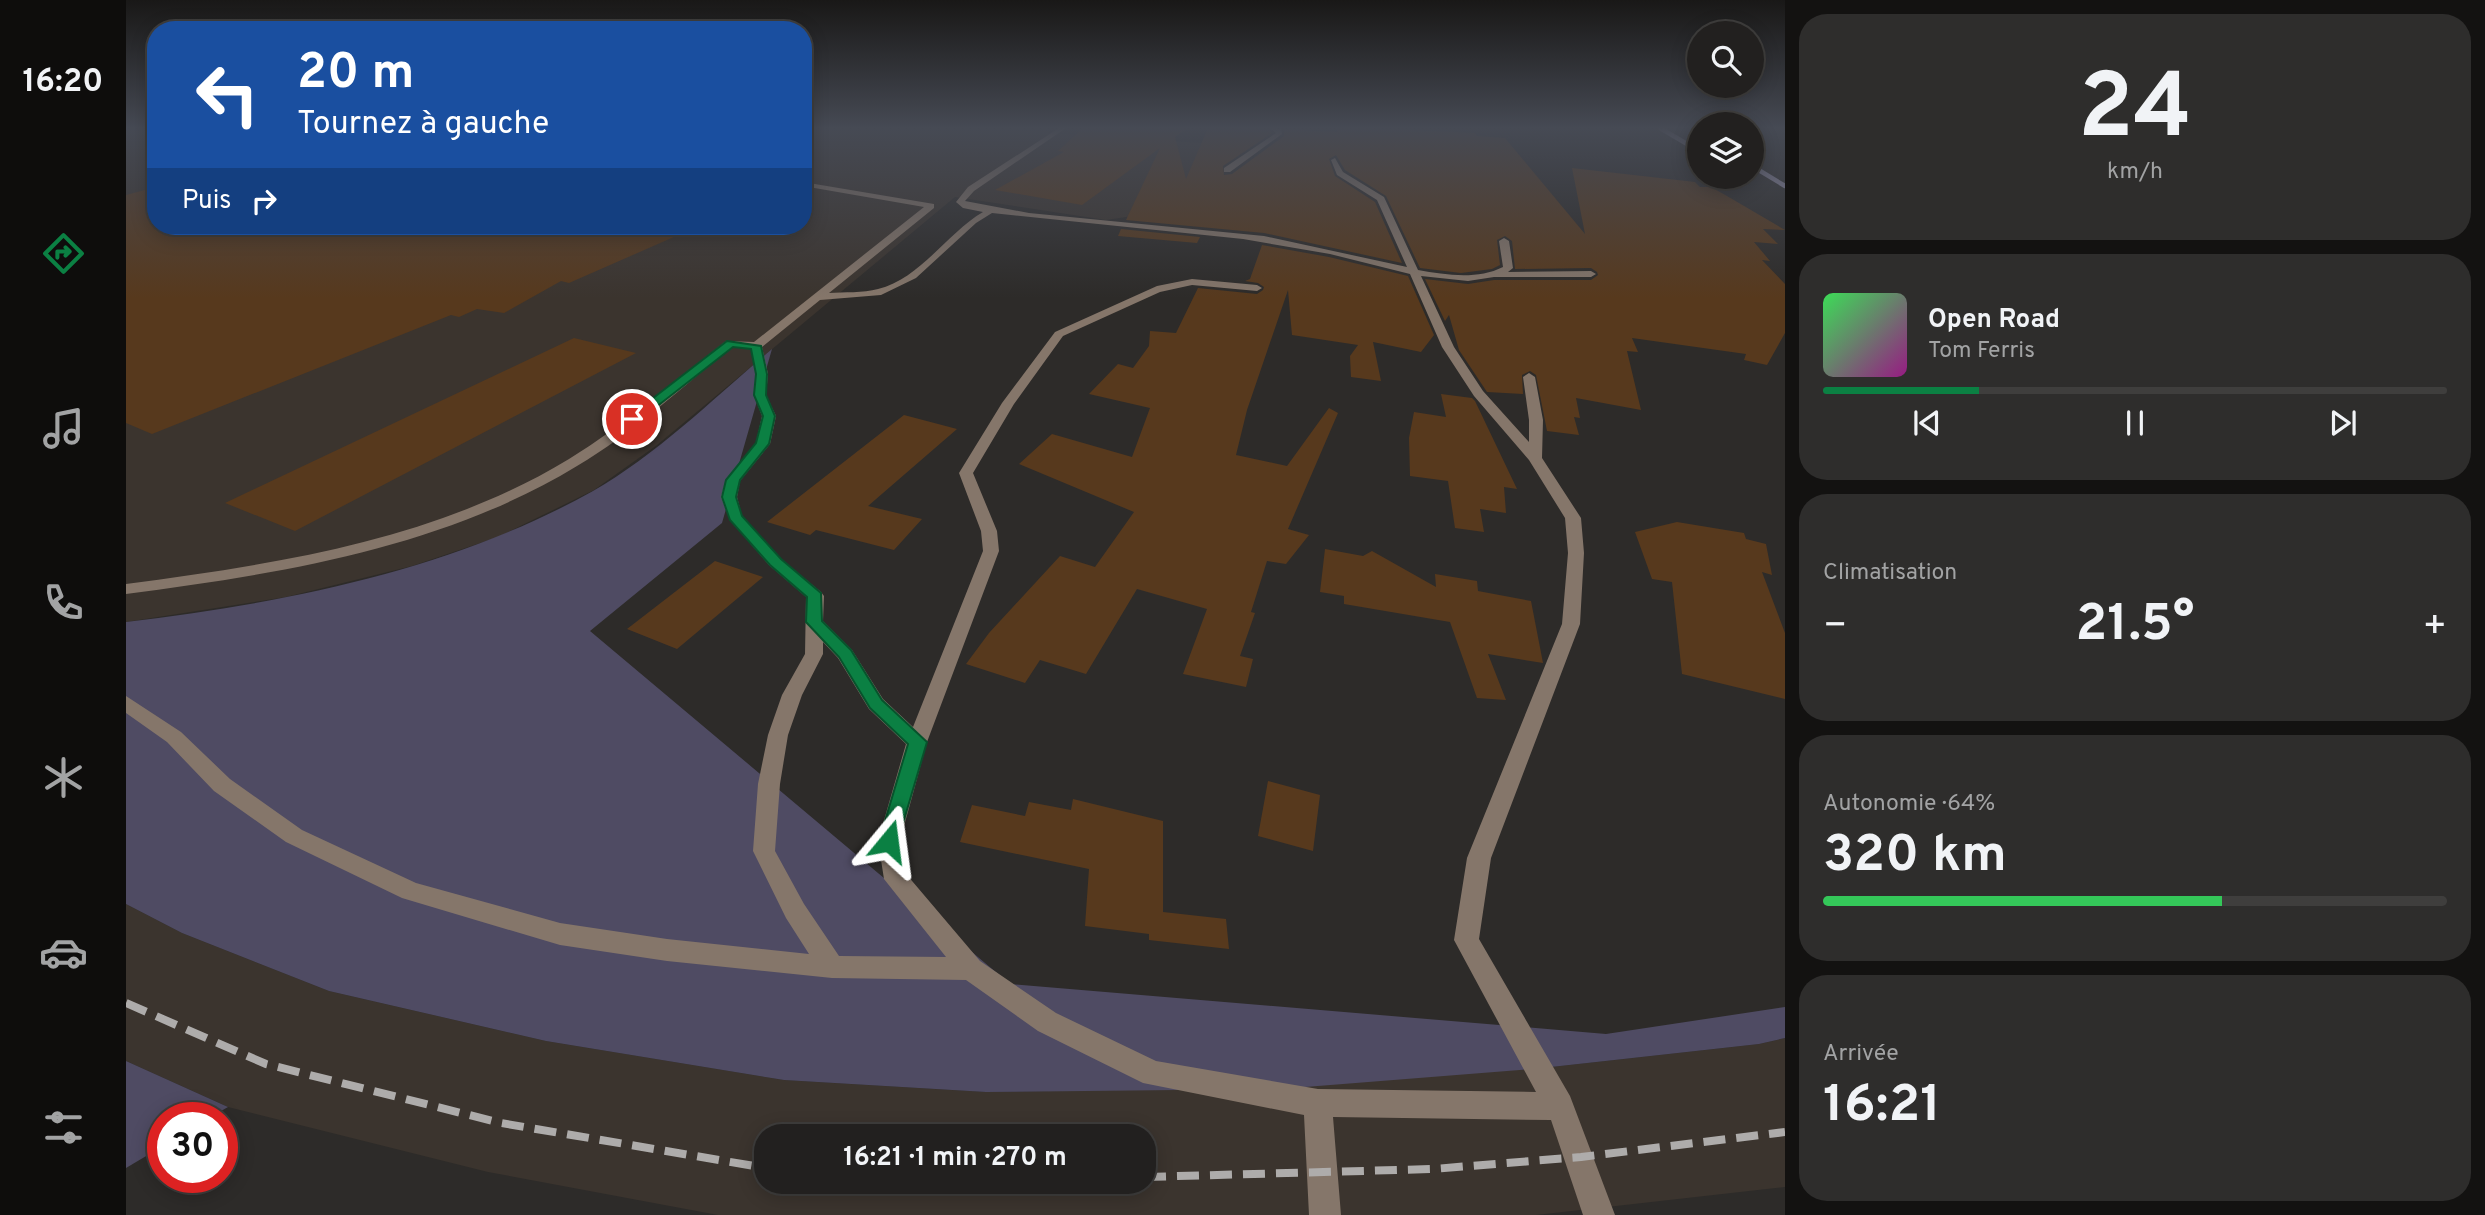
<!DOCTYPE html>
<html lang="fr">
<head>
<meta charset="utf-8">
<style>
	:root { --surface:#22201f; --page:#2e2d2c; --text:#f1f3f6; --muted:#a2a3a4; --line:#3f3e3d; --accent:#0b8043 }
	body { margin:0; font-family:Overpass,sans-serif; background:var(--page); color:var(--text); height:100vh; display:flex; flex-direction:column; font-size:26px; white-space:nowrap }
	* { box-sizing:border-box; margin:0 }
	p { font-size:23px; color:var(--muted) }
	.icon { flex:none; width:38px; height:38px; fill:none; stroke:currentColor; stroke-width:2; stroke-linecap:round; stroke-linejoin:round }
	.map { position:relative; flex:1; overflow:hidden }
	.side { display:flex; flex-direction:column; gap:14px; padding:14px; background:#131211; width:700px }
	.side>* { flex:none }
	.banner { position:absolute; left:21px; top:21px; width:665px; height:214px; border-radius:28px; box-shadow:0 4px 18px #0003,0 0 0 2px var(--line); background:#1a4fa0; color:#fff; overflow:hidden }
	.buttons { position:absolute; left:1561px; top:21px; display:grid; gap:14px }
	.buttons a { display:grid; place-items:center; width:77px; height:77px; border-radius:50%; background:var(--surface); box-shadow:0 4px 18px #0003,0 0 0 2px var(--line); font-size:35px }
	.speed { position:absolute; left:21px; top:1102px; display:flex; gap:14px; font-size:35px; font-weight:700; text-align:center }
	.speed>* { display:grid; place-content:center; width:91px; height:91px; border-radius:50%; background:var(--surface); box-shadow:0 4px 18px #0003,0 0 0 2px var(--line); line-height:1 }
	.speed .limit { border:10px solid #d22; background:#fff; color:#111 }
	.pin { position:absolute; display:grid; place-items:center; width:60px; height:60px; color:#fff; margin:-30px; border:4px solid #fff; border-radius:50%; box-shadow:0 2px 7px #0007 }
	.me { position:absolute; width:77px; margin:-38px; rotate:16deg; stroke-linejoin:round; filter:drop-shadow(0 0 5px #0008) }
	.turn { display:flex; align-items:center; gap:24px; height:147px; padding:0 35px; font-size:32px }
	.turn .icon { width:91px; height:91px; stroke-width:2.5 }
	.turn b { display:block; font-size:49px; line-height:60px }
	.then { display:flex; align-items:center; height:66px; padding:0 35px; background:#0003; gap:14px; font-size:26px }
	.big { font-size:52px; font-weight:700; line-height:1.1 }
	.side .tile { flex:1; display:flex; flex-direction:column; justify-content:center; gap:10px; min-width:0; padding:0 24px; border-radius:28px; background:var(--page) }
	.side .dial { align-items:center; gap:0 }
	.dial b { font-size:91px; line-height:1 }
	.song { display:flex; align-items:center; gap:21px }
	.cover { width:84px; height:84px; border-radius:10px; background:linear-gradient(135deg,hsl(130 70% 55%),hsl(310 70% 35%)) }
	.played { height:7px; border-radius:4px; background:linear-gradient(90deg,var(--accent) 25%,var(--line) 25%) }
	.keys { display:flex; justify-content:space-around; direction:ltr }
	.heat { display:flex; justify-content:space-between; align-items:center; font-size:38px; direction:ltr }
	.charge { height:10px; border-radius:5px; background:linear-gradient(90deg,#34c759 64%,var(--line) 0) }
	.trip { position:absolute; left:628px; top:1124px; width:402px; height:70px; border-radius:28px; background:var(--surface); box-shadow:0 4px 18px #0003,0 0 0 2px var(--line); font-weight:700; line-height:70px; text-align:center }
	main { display:flex; flex:1; min-height:0 }
	.tab-bar { display:flex; flex-direction:column; width:126px; justify-content:space-around; align-items:center; background:#0e0d0c; color:var(--muted) }
	.tab-bar .icon { width:49px; height:49px }
	.tab-bar .on { color:var(--accent) }
	.tab-bar b { font-size:32px; color:var(--text) }
	.map>svg:first-child { display:block }
</style>
</head>
<body>
<main>
<nav class="tab-bar">
<b>16:20</b>
<svg class="icon on" aria-label="directions" viewBox="0 0 24 24"><path d="M12 3l9 9-9 9-9-9zM9 14v-3h6M13 9l2 2-2 2"/></svg>
<svg class="icon" aria-label="music" viewBox="0 0 24 24"><path d="M9 18V5l10-2v13"/><circle cx="6" cy="18" r="3"/><circle cx="16" cy="16" r="3"/></svg>
<svg class="icon" aria-label="phone" viewBox="0 0 24 24"><path d="M5 4h4l2 5-3 2q2 4 5 5l2-3 5 2v4C11 20 4 13 5 4z"/></svg>
<svg class="icon" aria-label="climate" viewBox="0 0 24 24"><path d="M12 3v18M4 7l16 10M4 17L20 7"/></svg>
<svg class="icon" aria-label="car" viewBox="0 0 24 24"><path d="M5 17H2v-5l4-1 3-4h7l3 4 3 1v5h-3M9 17h6M6 11h13"/><circle cx="7" cy="17" r="2"/><circle cx="17" cy="17" r="2"/></svg>
<svg class="icon" aria-label="filters" viewBox="0 0 24 24"><path d="M4 7h16M4 17h16"/><circle cx="9" cy="7" r="2"/><circle cx="15" cy="17" r="2"/></svg>
</nav>
<div class="map">
<svg width="1659" height="1215" viewBox="0 0 1659 1215">
	<rect width="100%" height="100%" fill="#2d2b29"/>
	<g fill="#3b342e" fill-rule="evenodd">
		<polygon points="0,128 30,128 30,226 677,226 677,128 926,128 921,133 1077,143 1061,208 980,220 829,197 531,445 468,490 372,537 286,566 160,597 0,622"/>
		<path d="M0 904 56 933 203 991 420 1041 658 1080 860 1092 992 1090 1407 1069 1633 1044 1659 1038V1187L1410 1215H592L362 1172 102 1107 0 1061ZM640 1136H1018V1181H640Z"/>
	</g>
	<g fill="#4f4b63">
		<path d="M646 349 596 523 464 631 884 984 1480 1034 1659 1007V1038L1633 1044 1407 1069 1154 1089 860 1092 658 1080 420 1041 203 991 56 933 0 904V622C159 603 326 570 467 491 532 454 589 397 646 349Z"/>
		<polygon points="0,1061 102,1107 83,1118 37,1118 37,1146 0,1168"/>
	</g>
	<g fill="none" stroke-linecap="round" stroke-linejoin="round">
		<g stroke="#9c97b2" stroke-width="4.5">
			<polyline points="1534,128 1573,151"/>
			<polyline points="1626,166 1659,186"/>
		</g>
	</g>
	<g fill="#57391d">
		<polygon points="957,128 1062,128 1049,137 1060,179 1082,128 1142,128 1146,133 1097,166 1098,175 1106,174 1158,136 1158,129 1211,132 1211,128 1243,128 1349,133 1351,136 1379,138 1459,234 1446,168 1569,182 1574,187 1585,187 1601,196 1659,230 1637,229 1652,244 1628,242 1644,261 1636,260 1659,284 1659,333 1641,365 1618,360 1620,354 1506,338 1512,352 1501,351 1515,410 1450,398 1454,418 1448,417 1453,435 1421,431 1410,375 1404,371 1396,375 1397,394 1361,392 1333,350 1323,315 1319,321 1299,279 1342,284 1368,280 1465,280 1472,275 1471,272 1465,268 1389,269 1386,241 1379,236 1371,240 1374,265 1366,269 1335,273 1294,268 1260,196 1219,170 1210,155 1203,159 1209,176 1249,202 1276,263 1138,233 1000,220 1034,148 956,205 869,190 938,152 932,151"/>
		<polygon points="30,187 30,226 573,226 443,283 435,281 378,313 351,309 333,317 325,315 26,434 0,423 0,195"/>
		<polygon points="995,229 1074,237 1071,243 992,236"/>
		<polygon points="1136,245 1203,257 1282,276 1308,335 1295,352 1247,342 1255,381 1225,377 1224,356 1232,345 1166,335 1162,290 1121,410 1110,455 1161,466 1203,408 1212,413 1162,529 1183,535 1160,564 1141,561 1125,612 1129,613 1114,656 1127,659 1120,687 1057,674 1081,609 1011,589 960,674 914,660 899,683 840,664 863,633 934,556 969,567 1008,512 893,464 926,434 1006,457 1024,408 963,394 992,364 1007,368 1023,346 1024,331 1050,333 1072,288 1131,294 1137,290 1138,287 1132,283 1119,281 1124,279"/>
		<polygon points="448,338 510,353 169,531 99,503"/>
		<polygon points="1315,394 1346,398 1349,401 1391,489 1378,487 1380,513 1354,509 1358,532 1329,528 1322,481 1284,476 1283,438 1288,412 1320,417"/>
		<polygon points="778,415 831,429 742,506 796,519 768,550 690,530 684,535 641,522"/>
		<polygon points="1551,522 1618,533 1620,539 1640,544 1646,575 1636,572 1659,633 1659,699 1556,674 1546,582 1526,579 1509,532"/>
		<polygon points="1199,549 1237,556 1246,551 1310,587 1309,574 1351,581 1352,591 1405,601 1417,663 1362,654 1380,700 1351,698 1324,622 1218,604 1218,596 1194,592"/>
		<polygon points="589,561 637,577 551,649 501,629"/>
		<polygon points="1142,781 1194,795 1187,851 1132,836"/>
		<polygon points="947,799 1037,821 1037,912 1100,919 1103,949 1023,940 1023,934 959,926 963,869 834,842 846,805 899,816 903,802 945,810"/>
	</g>
	<g fill="none" stroke-linecap="round" stroke-linejoin="round">
		<g fill="#85766a" fill-rule="evenodd">
			<path d="M933 128H940L848 191 839 201 903 213 1138 236 1281 267 1251 200 1211 175 1205 160 1209 158 1217 172 1258 197 1292 270C1320 275 1351 280 1377 267L1373 241 1378 238 1383 241 1387 268 1382 272 1465 271 1470 274 1465 277H1368L1342 281 1295 276 1328 347 1357 391 1403 442V420L1397 377 1403 373 1409 377 1417 420 1416 458 1455 518 1458 553 1454 624 1365 858 1353 939 1444 1096 1489 1215H1457L1425 1120 1207 1117 1215 1215H1183L1178 1115 1017 1083 912 1031 840 980 706 978 541 961 434 945 276 898 160 842 88 791 41 742 0 713V696L55 732 104 779 176 830 290 883 434 923 541 939 683 954 660 918 627 851 632 784 642 735 656 695 679 654 680 597 643 565 604 520 595 497 600 480 630 443 636 416 628 395 630 374 625 349 606 347C556 387 507 433 451 466 316 548 154 574 0 594V584C151 564 310 540 443 459 499 425 548 381 600 341L628 342 798 207 677 186V182L808 204V208L703 293C718 292 737 293 752 289 794 279 821 233 857 212L837 208 830 202 842 187ZM866 213 1117 239 1204 254 1284 274 1316 347 1348 396 1403 460 1439 518 1442 553 1436 624 1341 858 1328 940 1410 1092 1192 1089 1030 1061 930 1013 854 961 781 875 774 841 801 742 873 551 871 531 847 473 888 404 937 336 1034 292 1066 285 1131 291 1136 288 1131 285 1066 279 1031 286 929 332 876 403 833 473 855 531 857 551 787 727 757 699 726 650 697 621 698 596 695 592 655 559 616 516 611 497 614 481 644 444 650 416 640 395 642 374 636 347 694 300 755 295 790 278 850 223ZM697 642 712 658 743 709 780 744 752 841 758 879 820 957 713 956 678 904 649 851 654 784 662 735 676 695 697 654Z"/>
			<polygon points="1144,128 1155,129 1156,134 1104,172 1098,172 1098,168 1150,133"/>
		</g>
		<g stroke="#aeacab" stroke-width="8" stroke-dasharray="22 11" stroke-linecap="butt">
			<polyline points="0,1003 140,1064 375,1123 640,1168"/>
			<polyline points="1018,1177 1307,1169 1455,1157 1659,1132"/>
			<polyline points="840,1181 898,1181"/>
		</g>
	</g>
	<linearGradient id="sky" x2="0" y2="1"><stop stop-color="#191817"/><stop offset="0.43" stop-color="#464a54"/><stop offset="1" stop-color="#464a54" stop-opacity="0"/></linearGradient>
	<rect width="1659" height="298" fill="url(#sky)"/>
	<polygon fill="#0b8043" stroke="#07532c" stroke-width="2" points="601,341 635,346 641,374 640,395 649,416 643,444 614,480 610,497 616,516 655,559 695,593 696,621 725,650 756,700 801,742 770,847 756,847 753,841 782,744 744,708 713,657 680,622 681,597 644,565 604,520 596,497 600,480 630,443 637,416 628,395 630,374 625,349 607,347 511,422 500,419"/>
</svg>
<div class="buttons">
<a><svg class="icon" aria-label="search" viewBox="0 0 24 24"><circle cx="10" cy="10" r="6"/><path d="M15 15l6 6"/></svg></a>
<a><svg class="icon" aria-label="layers" viewBox="0 0 24 24"><path d="M12 4l9 5-9 5-9-5zM3 14l9 5 9-5"/></svg></a>
</div>
<div class="speed"><div class="limit">30</div></div>
<div class="pin" style="left:506px;top:419px;background:#d93025"><svg class="icon" aria-label="arrive" viewBox="0 0 24 24"><path d="M6 21V4h12l-3 4 3 4H6"/></svg></div>
<svg class="me" style="left:763px;top:841px" viewBox="-20 -20 40 40"><path d="M0-17L14 15 0 8-14 15z" fill="#0b8043" stroke="#fff" stroke-width="4"/></svg>
<div class="trip">16:21 · 1 min · 270 m</div>
<div class="banner">
<div class="turn"><svg class="icon" aria-label="left" viewBox="0 0 24 24"><path d="M17 20v-9H6M10 6l-5 5 5 5"/></svg><div><b>20 m</b>Tournez à gauche</div></div>
<div class="then">Puis<svg class="icon" aria-label="right" viewBox="0 0 24 24"><path d="M7 20v-9h11M14 6l5 5-5 5"/></svg></div>
</div>
</div>
<section class="side">
<div class="tile dial"><b>24</b><p>km/h</p></div>
<div class="tile">
<div class="song"><i class="cover"></i><div><b>Open Road</b><p>Tom Ferris</p></div></div>
<div class="played"></div>
<div class="keys"><svg class="icon" aria-label="previous" viewBox="0 0 24 24"><path d="M18 5L8 12l10 7zM5 5v14"/></svg><svg class="icon" aria-label="pause" viewBox="0 0 24 24"><path d="M8 5v14M16 5v14"/></svg><svg class="icon" aria-label="next" viewBox="0 0 24 24"><path d="M6 5l10 7-10 7zM19 5v14"/></svg></div>
</div>
<div class="tile"><p>Climatisation</p>
<div class="heat"><a>−</a><b class="big">21.5°</b><a>+</a></div>
</div>
<div class="tile"><p>Autonomie · 64%</p><b class="big">320 km</b><div class="charge"></div></div>
<div class="tile"><p>Arrivée</p><b class="big">16:21</b></div>
</section>
</main>
</body>
</html>
